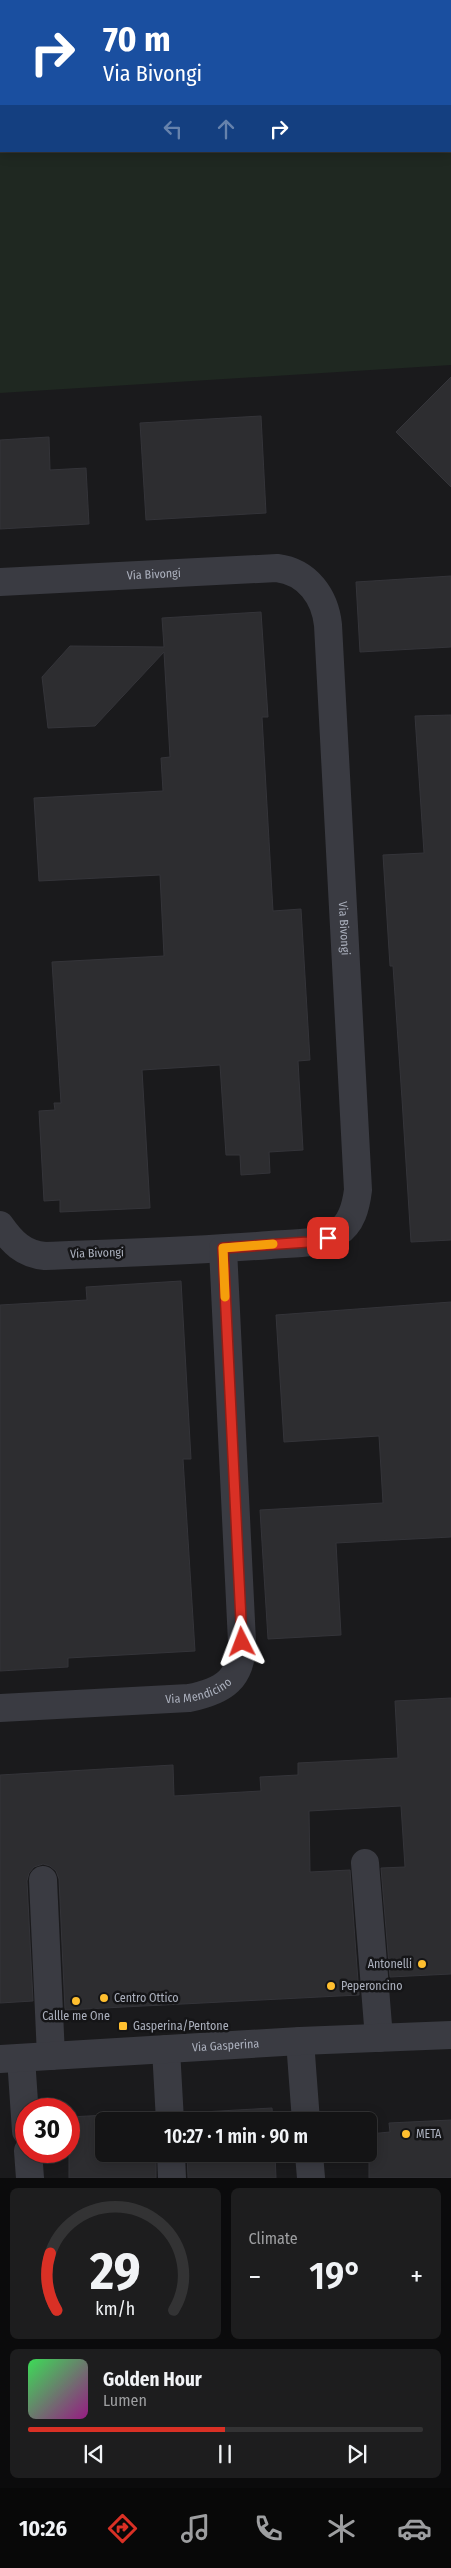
<!DOCTYPE html>
<html lang="en">
<head>
<meta charset="utf-8">
<style>
	:root { --surface:#141415; --page:#1d1d1e; --text:#f1f3f6; --muted:#9d9ea0; --line:#333334; --accent:#d93025 }
	body { margin:0; font-family:"Fira Sans Condensed",sans-serif; background:var(--page); color:var(--text); height:100vh; display:flex; flex-direction:column; font-size:19px; white-space:nowrap }
	* { box-sizing:border-box; margin:0 }
	p { font-size:16px; color:var(--muted) }
	.icon { flex:none; width:28px; height:28px; fill:none; stroke:currentColor; stroke-width:2; stroke-linecap:round; stroke-linejoin:round }
	.map { position:relative; height:2178px; overflow:hidden }
	.sheet { display:flex; flex-direction:column; gap:10px; padding:10px; background:#0b0b0c; flex:1 }
	.sheet>* { flex:none }
	.guide { position:absolute; left:0px; top:0px; width:451px; height:152px; box-shadow:0 2px 12px #0003,0 0 0 1px var(--line); background:#1a4fa0; color:#fff; overflow:hidden }
	.speed { position:absolute; left:15px; top:2098px; display:flex; gap:10px; font-size:25px; font-weight:700; text-align:center }
	.speed>* { display:grid; place-content:center; width:65px; height:65px; border-radius:50%; background:var(--surface); box-shadow:0 2px 12px #0003,0 0 0 1px var(--line); line-height:1 }
	.speed .limit { border:8px solid #d22; background:#fff; color:#111 }
	.pin { position:absolute; display:grid; place-items:center; width:42px; height:42px; color:#fff; margin:-21px; border-radius:10px; box-shadow:0 2px 8px #0006 }
	.me { position:absolute; width:55px; margin:-28px; rotate:357deg; stroke-linejoin:round; filter:drop-shadow(0 0 4px #0008) }
	.turn { display:flex; align-items:center; gap:18px; height:105px; padding:0 20px; font-size:22px }
	.turn .icon { width:65px; height:65px; stroke-width:2.5 }
	.turn b { display:block; font-size:35px; line-height:42px }
	.lanes { display:flex; align-items:center; height:48px; padding:0 20px; background:#0003; justify-content:center; gap:25px; direction:ltr }
	.lanes .off { opacity:.35 }
	.big { font-size:38px; font-weight:600; line-height:1.1 }
	.sheet .tile { flex:1; display:flex; flex-direction:column; justify-content:center; gap:8px; min-width:0; padding:0 18px; border-radius:8px; background:var(--page) }
	.sheet .dial { align-items:center; gap:0 }
	.dial svg { height:130px; overflow:visible; fill:none; stroke:var(--line); stroke-width:7; stroke-linecap:round; text-anchor:middle }
	.dial text { fill:var(--text); stroke:none }
	.song { display:flex; align-items:center; gap:15px }
	.cover { width:60px; height:60px; border-radius:8px; background:linear-gradient(135deg,hsl(130 70% 55%),hsl(310 70% 35%)) }
	.played { height:5px; border-radius:2px; background:linear-gradient(90deg,var(--accent) 50%,var(--line) 50%) }
	.keys { display:flex; justify-content:space-around; direction:ltr }
	.heat { display:flex; justify-content:space-between; align-items:center; font-size:28px; direction:ltr }
	.sheet .tiles { flex:1; display:grid; gap:10px; grid-template-columns:1fr 1fr }
	.tile:last-child { grid-column:span 2 }
	.trip { position:absolute; left:95px; top:2112px; width:282px; height:50px; border-radius:8px; background:var(--surface); box-shadow:0 2px 12px #0003,0 0 0 1px var(--line); font-weight:600; line-height:50px; text-align:center }
	.menu { display:flex; height:80px; justify-content:space-around; align-items:center; background:#080808; color:var(--muted) }
	.menu .icon { width:35px; height:35px }
	.menu .current { color:var(--accent) }
	.menu b { font-size:22px; color:var(--text) }
	.map>svg:first-child { display:block }
</style>
</head>
<body>
<div class="map">
<svg width="451" height="2178" viewBox="0 0 451 2178">
	<rect width="100%" height="100%" fill="#1a1a1c"/>
	<path fill="#1f2821" fill-rule="evenodd" d="M0 0H451V365L0 393ZM1 1H450V151H1Z"/>
	<g fill="#2d2d30" stroke="#343439">
		<polygon points="451,377 451,487 396,432"/>
		<polygon points="261,416 266,513 146,520 140,423"/>
		<polygon points="49,437 50,470 86,468 89,524 0,529 0,440"/>
		<polygon points="451,576 451,647 360,652 356,582"/>
		<polygon points="261,612 268,717 262,717 273,911 301,909 310,1060 298,1061 303,1150 269,1152 270,1173 241,1175 240,1155 226,1155 220,1065 142,1070 150,1208 60,1212 60,1200 44,1201 39,1111 55,1110 54,1103 61,1103 52,962 164,956 160,875 39,881 34,798 163,791 161,758 170,757 164,652 95,726 48,728 42,677 70,646 164,647 162,618"/>
		<polygon points="451,715 451,1240 411,1242 402,1099 393,966 390,966 383,855 424,853 415,716"/>
		<polygon points="181,1281 191,1459 183,1459 195,1651 68,1658 68,1667 0,1671 0,1305 87,1300 86,1287"/>
		<polygon points="451,1302 451,1537 336,1543 341,1635 268,1639 260,1510 383,1503 379,1436 284,1442 276,1315"/>
		<polygon points="451,1698 451,1974 390,1977 381,1868 405,1867 401,1806 309,1811 310,1872 350,1870 359,1995 65,2010 59,1879 56,1871 50,1866 43,1864 34,1867 29,1873 27,1881 33,2001 0,2003 0,1775 173,1765 174,1796 261,1791 260,1777 298,1775 298,1763 398,1758 395,1701"/>
		<polygon points="272,2108 273,2121 185,2121 185,2113"/>
		<polygon points="146,2113 146,2115 154,2115 154,2121 104,2121 104,2154 156,2154 156,2178 69,2178 69,2117"/>
		<polygon points="451,2120 451,2178 369,2178 369,2134 390,2132 389,2123"/>
		<polygon points="187,2154 275,2154 276,2178 188,2178"/>
	</g>
	<g fill="none" stroke-linecap="round" stroke-linejoin="round">
		<g stroke="#3a3b42" stroke-width="28">
			<path id="s1" d="M0 582 277 568C308 572 325 597 328 625L358 1190C356 1206 352 1224 337 1233 319 1245 291 1243 270 1245 195 1251 120 1253 45 1256 23 1254 12 1242 0 1225"/>
			<path id="s2" d="M0 1708 189 1698C224 1691 242 1679 242 1642L223 1249"/>
			<polyline points="365,1863 379,2038"/>
			<polyline points="43,1880 51,2056"/>
			<polyline points="300,2041 306,2121"/>
			<polyline points="166,2049 170,2121"/>
			<polyline points="21,2058 26,2131"/>
			<polyline points="28,2151 30,2178"/>
			<polyline points="171,2154 172,2178"/>
			<polyline points="309,2154 311,2178"/>
		</g>
		<path stroke="#3a3b42" stroke-width="28" id="s3" d="M0 2059 300 2041 451 2035"/>
	</g>
	<g fill="none" stroke-linecap="round" stroke-linejoin="round">
		<g stroke="#8d1f18" stroke-width="12">
			<polyline id="route" points="242,1642 223,1248 308,1242 328,1238"/>
		</g>
		<use href="#route" stroke="#d93025" stroke-width="9"/>
		<polyline stroke="#f59e0b" stroke-width="9" points="225,1297 223,1248 273,1244"/>
	</g>
	<g fill="#ffbf2f" stroke="#151517" stroke-width="2">
		<circle cx="422" cy="1964" r="5"/>
		<circle cx="331" cy="1986" r="5"/>
		<circle cx="104" cy="1998" r="5"/>
		<circle cx="76" cy="2001" r="5"/>
		<rect x="118" y="2021" width="10" height="10" rx="2.5"/>
		<circle cx="406" cy="2134" r="5"/>
	</g>
	<g text-anchor="middle" stroke-width="5" stroke-linejoin="round" paint-order="stroke">
		<g font-size="12" fill="#abb0bd" stroke="#151517">
			<text dy="4" stroke="none"><textPath href="#s1" startOffset="154">Via Bivongi</textPath></text>
			<text dy="4" stroke="none"><textPath href="#s1" startOffset="664">Via Bivongi</textPath></text>
			<text transform="translate(97 1253) rotate(-2)" y="4">Via Bivongi</text>
			<text dy="4" stroke="none"><textPath href="#s2" startOffset="200">Via Mendicino</textPath></text>
			<text dy="4" stroke="none"><textPath href="#s3" startOffset="226">Via Gasperina</textPath></text>
		</g>
		<g font-size="12" fill="#abb0bd" stroke="#151517" text-anchor="start">
			<text x="412" y="1968" text-anchor="end">Antonelli</text>
			<text x="341" y="1990">Peperoncino</text>
			<text x="114" y="2002">Centro Ottico</text>
			<text x="76" y="2020" text-anchor="middle">Callle me One</text>
			<text x="133" y="2030">Gasperina/Pentone</text>
			<text x="416" y="2138">META</text>
		</g>
	</g>
</svg>
<div class="speed"><div class="limit">30</div></div>
<div class="pin" style="left:328px;top:1238px;background:#d93025"><svg class="icon" aria-label="arrive" viewBox="0 0 24 24"><path d="M6 21V4h12l-3 4 3 4H6"/></svg></div>
<svg class="me" style="left:242px;top:1642px" viewBox="-20 -20 40 40"><path d="M0-17L14 15 0 8-14 15z" fill="#d93025" stroke="#fff" stroke-width="4"/></svg>
<div class="trip">10:27 · 1 min · 90 m</div>
<div class="guide">
<div class="turn"><svg class="icon" aria-label="right" viewBox="0 0 24 24"><path d="M7 20v-9h11M14 6l5 5-5 5"/></svg><div><b>70 m</b>Via Bivongi</div></div>
<div class="lanes"><svg class="icon off" aria-label="left" viewBox="0 0 24 24"><path d="M17 20v-9H6M10 6l-5 5 5 5"/></svg><svg class="icon off" aria-label="ahead" viewBox="0 0 24 24"><path d="M12 20V5M6 11l6-6 6 6"/></svg><svg class="icon" aria-label="right" viewBox="0 0 24 24"><path d="M7 20v-9h11M14 6l5 5-5 5"/></svg></div>
</div>
</div>
<section class="sheet">
<div class="tiles">
<div class="tile dial"><svg viewBox="0 0 100 80">
<path d="M14 69A42 42 0 1 1 86 69"/>
<path d="M14 69A42 42 0 0 1 10 34" stroke="#d93025"/>
<text x="50" y="56" font-size="32" font-weight="700">29</text>
<text x="50" y="72" font-size="11">km/h</text>
</svg></div>
<div class="tile"><p>Climate</p>
<div class="heat"><a>−</a><b class="big">19°</b><a>+</a></div>
</div>
<div class="tile">
<div class="song"><i class="cover"></i><div><b>Golden Hour</b><p>Lumen</p></div></div>
<div class="played"></div>
<div class="keys"><svg class="icon" aria-label="previous" viewBox="0 0 24 24"><path d="M18 5L8 12l10 7zM5 5v14"/></svg><svg class="icon" aria-label="pause" viewBox="0 0 24 24"><path d="M8 5v14M16 5v14"/></svg><svg class="icon" aria-label="next" viewBox="0 0 24 24"><path d="M6 5l10 7-10 7zM19 5v14"/></svg></div>
</div>
</div>
</section>
<nav class="menu">
<b>10:26</b>
<svg class="icon current" aria-label="directions" viewBox="0 0 24 24"><path d="M12 3l9 9-9 9-9-9zM9 14v-3h6M13 9l2 2-2 2"/></svg>
<svg class="icon" aria-label="music" viewBox="0 0 24 24"><path d="M9 18V5l10-2v13"/><circle cx="6" cy="18" r="3"/><circle cx="16" cy="16" r="3"/></svg>
<svg class="icon" aria-label="phone" viewBox="0 0 24 24"><path d="M5 4h4l2 5-3 2q2 4 5 5l2-3 5 2v4C11 20 4 13 5 4z"/></svg>
<svg class="icon" aria-label="climate" viewBox="0 0 24 24"><path d="M12 3v18M4 7l16 10M4 17L20 7"/></svg>
<svg class="icon" aria-label="car" viewBox="0 0 24 24"><path d="M5 17H2v-5l4-1 3-4h7l3 4 3 1v5h-3M9 17h6M6 11h13"/><circle cx="7" cy="17" r="2"/><circle cx="17" cy="17" r="2"/></svg>
</nav>
</body>
</html>
